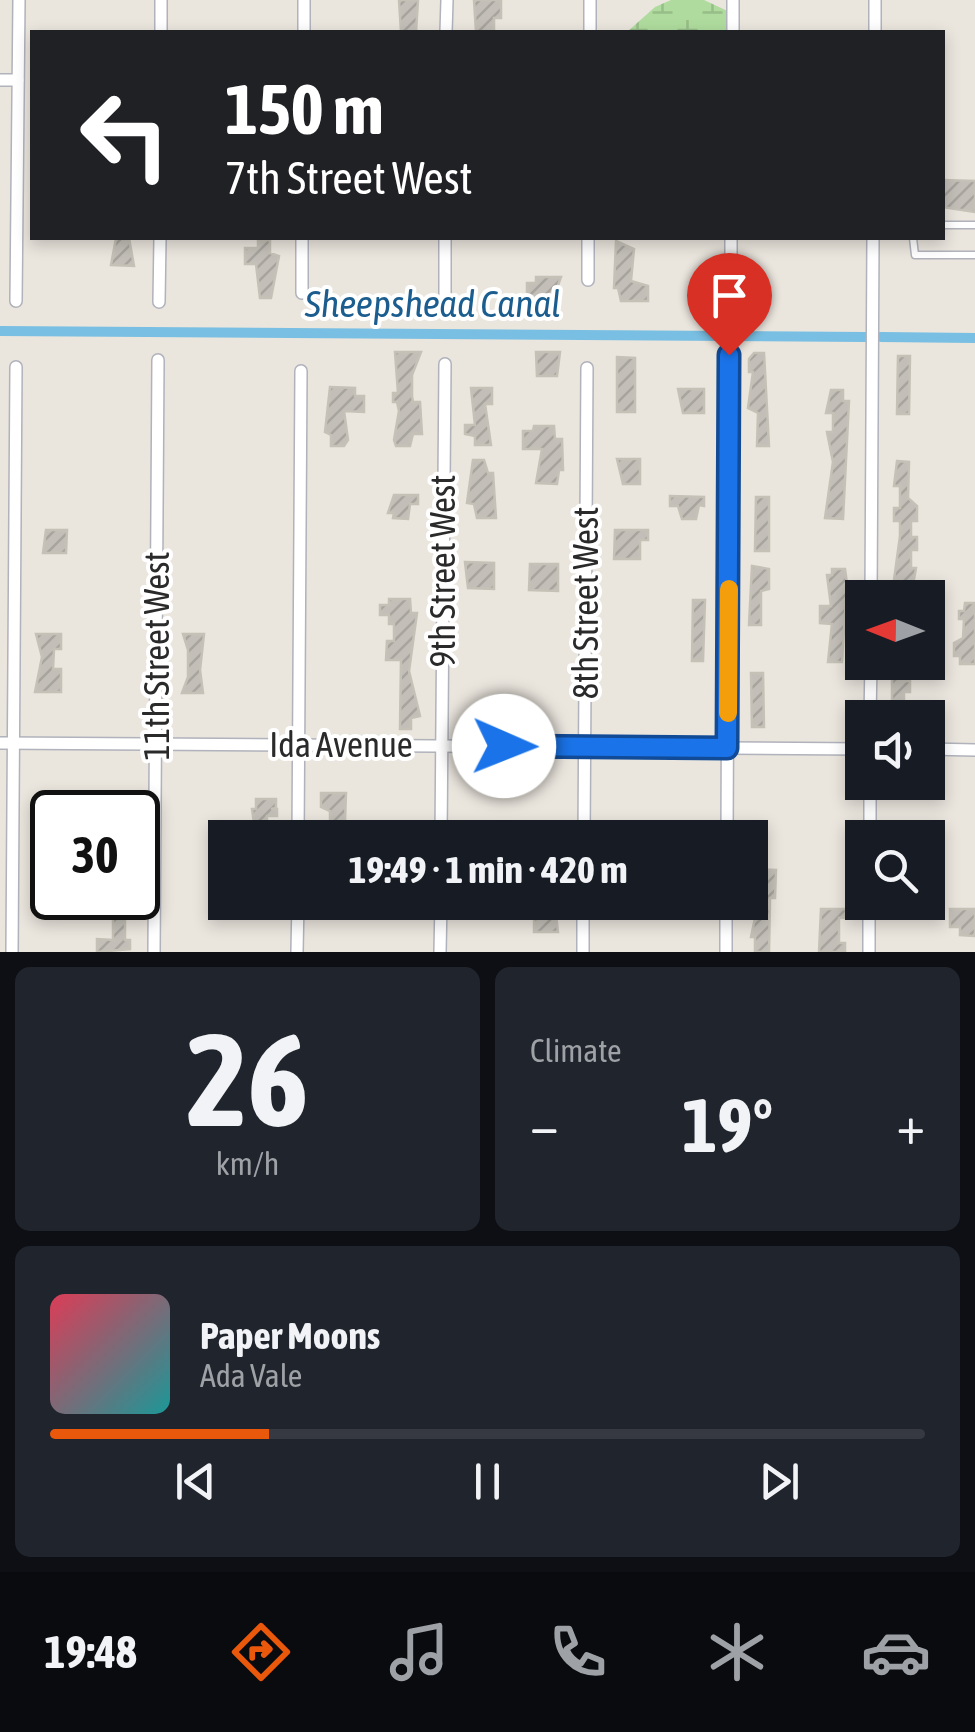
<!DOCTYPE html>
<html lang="en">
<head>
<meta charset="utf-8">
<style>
	:root { --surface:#171b24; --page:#20242c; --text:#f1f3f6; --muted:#9ea1a6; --line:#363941; --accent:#ea580c }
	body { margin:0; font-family:"Asap Condensed",sans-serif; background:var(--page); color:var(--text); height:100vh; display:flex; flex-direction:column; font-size:38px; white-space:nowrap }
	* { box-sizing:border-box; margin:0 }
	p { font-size:32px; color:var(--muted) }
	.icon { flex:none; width:55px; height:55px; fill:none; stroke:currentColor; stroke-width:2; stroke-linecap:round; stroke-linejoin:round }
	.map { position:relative; height:952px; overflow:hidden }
	.drawer { display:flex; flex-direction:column; gap:15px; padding:15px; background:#0d0f14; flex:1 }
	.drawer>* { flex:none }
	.hud { position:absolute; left:30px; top:30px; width:915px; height:210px; border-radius:0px; box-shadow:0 5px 15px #0003; background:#202124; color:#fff; overflow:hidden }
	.needle { width:65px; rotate:271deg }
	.tools { position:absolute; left:845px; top:580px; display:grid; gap:20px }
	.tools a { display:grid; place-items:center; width:100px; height:100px; border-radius:0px; background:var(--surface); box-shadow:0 5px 15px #0003; font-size:50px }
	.speed { position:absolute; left:30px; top:790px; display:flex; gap:20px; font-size:50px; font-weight:700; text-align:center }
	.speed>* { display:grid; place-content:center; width:130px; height:130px; border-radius:50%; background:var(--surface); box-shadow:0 5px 15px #0003; line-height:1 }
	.speed .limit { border:5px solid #111; border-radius:15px; background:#fff; color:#111 }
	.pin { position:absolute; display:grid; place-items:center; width:85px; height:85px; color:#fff; margin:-102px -42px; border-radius:50% 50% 50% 0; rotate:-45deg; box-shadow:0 0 10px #0007 }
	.pin .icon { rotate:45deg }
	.me { position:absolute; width:110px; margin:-55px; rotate:91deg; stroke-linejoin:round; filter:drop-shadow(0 0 8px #0008) }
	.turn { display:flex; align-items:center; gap:35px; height:210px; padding:0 30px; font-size:45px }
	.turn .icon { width:130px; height:130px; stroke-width:2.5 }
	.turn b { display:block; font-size:70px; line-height:85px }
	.big { font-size:75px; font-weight:700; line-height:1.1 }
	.drawer .tile { flex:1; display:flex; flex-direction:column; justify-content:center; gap:15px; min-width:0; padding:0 35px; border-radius:15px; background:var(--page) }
	.drawer .dial { align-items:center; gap:0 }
	.dial b { font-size:130px; line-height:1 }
	.song { display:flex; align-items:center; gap:30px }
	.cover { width:120px; height:120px; border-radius:15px; background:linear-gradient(135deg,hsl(350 70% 55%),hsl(180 70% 35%)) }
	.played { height:10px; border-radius:5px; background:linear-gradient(90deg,var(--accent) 25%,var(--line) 25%) }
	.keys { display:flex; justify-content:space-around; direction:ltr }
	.heat { display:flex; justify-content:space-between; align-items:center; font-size:55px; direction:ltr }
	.drawer .tiles { flex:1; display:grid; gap:15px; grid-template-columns:1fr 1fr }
	.tile:last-child { grid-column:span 2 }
	.trip { position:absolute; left:208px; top:820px; width:560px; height:100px; border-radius:0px; background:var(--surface); box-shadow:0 5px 15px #0003; font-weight:700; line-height:100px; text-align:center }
	.tabs { display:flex; height:160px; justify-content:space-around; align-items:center; background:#090b0e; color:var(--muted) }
	.tabs .icon { width:70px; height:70px }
	.tabs .current { color:var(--accent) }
	.tabs b { font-size:45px; color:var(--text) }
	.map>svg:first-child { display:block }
</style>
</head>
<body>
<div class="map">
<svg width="975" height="952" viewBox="0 0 975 952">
	<defs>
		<pattern id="wetland-marsh" width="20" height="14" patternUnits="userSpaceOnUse" patternTransform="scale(2.5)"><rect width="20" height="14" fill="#afdc9e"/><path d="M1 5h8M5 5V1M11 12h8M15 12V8" fill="none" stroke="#97bd88"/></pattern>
		<pattern id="building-hatch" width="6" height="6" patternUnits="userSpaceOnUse" patternTransform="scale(2.5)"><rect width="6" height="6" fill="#c3bfb8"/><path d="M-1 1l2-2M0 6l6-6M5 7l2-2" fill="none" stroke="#a8a49e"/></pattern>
	</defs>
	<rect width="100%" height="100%" fill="#eae5dd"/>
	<polygon fill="url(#wetland-marsh)" points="671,0 704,0 734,14 733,32 627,32 655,7"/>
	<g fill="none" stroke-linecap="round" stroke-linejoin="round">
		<g stroke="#79bfe3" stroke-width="10">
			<polyline points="0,331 865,337"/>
			<polyline points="881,337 975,338"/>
		</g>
	</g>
	<g fill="url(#building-hatch)" stroke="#c5c1b7" stroke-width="2.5">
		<polygon points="399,0 418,0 416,32 401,32"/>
		<polygon points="474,0 501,0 501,18 494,18 494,32 476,32"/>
		<polygon points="942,180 975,181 975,212 942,207"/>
		<polygon points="116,238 129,238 134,266 111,265"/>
		<polygon points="258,240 270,240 270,253 279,256 271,298 260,298 256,264 245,264 245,248 258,248"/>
		<polygon points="616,241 634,249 631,281 648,286 648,301 621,301 618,288 614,288"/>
		<polygon points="536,277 561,277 552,302 527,298 527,283 536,283"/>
		<polygon points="395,352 421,352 412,375 412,396 413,402 420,402 422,434 413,434 410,446 396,446 394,440 399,411 397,402 393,402 393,393 398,393"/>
		<polygon points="536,352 560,352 557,376 537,376"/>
		<polygon points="754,353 764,353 769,446 757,446 758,413 748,408 753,372 749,372 749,359"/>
		<polygon points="898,356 910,356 909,414 897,414"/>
		<polygon points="617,357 635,358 635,412 617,412"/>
		<polygon points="330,387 355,388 355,396 364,396 364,412 344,411 348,440 344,446 331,446 331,435 325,432"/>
		<polygon points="471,388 492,388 492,404 485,404 491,445 475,445 475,436 465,434 465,425 475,425"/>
		<polygon points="678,389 704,389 704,413 683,413"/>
		<polygon points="831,390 843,390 843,401 849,401 843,519 825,518 833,462 827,432 833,432 833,413 826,413"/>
		<polygon points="534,426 554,426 555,439 562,439 563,470 559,470 557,484 536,483 542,449 523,449 523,431 533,431"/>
		<polygon points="617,459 640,459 640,484 623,484"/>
		<polygon points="473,460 484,460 488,473 493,473 496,518 477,518 474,504 467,503"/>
		<polygon points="897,461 909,462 908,498 917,506 917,521 911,521 911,537 917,537 917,550 911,550 911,568 916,568 912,591 900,591 900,580 894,580 900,536 900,521 894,521 894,508 900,508 900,486 894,486"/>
		<polygon points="394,495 418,495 418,504 410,504 408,519 393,518 394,513 388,513"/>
		<polygon points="670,496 704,497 704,506 699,505 696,519 682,519 678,506 670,506"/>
		<polygon points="756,497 769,497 769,551 755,551"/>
		<polygon points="46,530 67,530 66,553 43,553"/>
		<polygon points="615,530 648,530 648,540 640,540 640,559 614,559"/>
		<polygon points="465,562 494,563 494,589 468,588"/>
		<polygon points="530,564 558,564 558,591 529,590"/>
		<polygon points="752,566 769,569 769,589 761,591 761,625 749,625"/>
		<polygon points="832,569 845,569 847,583 842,662 828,662 832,624 820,623 820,606 831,606 827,575 832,575"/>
		<polygon points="389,599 410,599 411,613 417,613 409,671 420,716 411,718 411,729 400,729 401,660 386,660 387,641 394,641 394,624 389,624 389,615 380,615 380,605 389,605"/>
		<polygon points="693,600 705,600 703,661 692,661"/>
		<polygon points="965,603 975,603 975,664 960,664 960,656 954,656 954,643 963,638 964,619 959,619 959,611 964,611"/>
		<polygon points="36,634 61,634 61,649 54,649 53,669 61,669 61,692 35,692 42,657"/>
		<polygon points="183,634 204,634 200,670 203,693 182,693 188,677 188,650"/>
		<polygon points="751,673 763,673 764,727 752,727"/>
		<polygon points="892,674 904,674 904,681 910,681 910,692 904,692 904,718 892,718"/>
		<polygon points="321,793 346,793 345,822 330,822 330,811 321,807"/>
		<polygon points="256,799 276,799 276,808 271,809 277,809 277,816 267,816 267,838 256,838 252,809 256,809"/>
		<polygon points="753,869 776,870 775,898 770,898 769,952 755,952 755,937 751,937 756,913"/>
		<polygon points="113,904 125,904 125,940 130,940 130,949 97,952 97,939 113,940"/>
		<polygon points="555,906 558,932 534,932 534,908"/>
		<polygon points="821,909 846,909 846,918 839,918 839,943 845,943 845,952 819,952"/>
		<polygon points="950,909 975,909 975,936 960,935 960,927 950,927"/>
	</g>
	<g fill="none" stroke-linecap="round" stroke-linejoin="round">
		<g stroke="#b0b2bc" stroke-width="9">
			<g id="service">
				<polyline points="942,225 975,225"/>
				<polyline points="913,238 915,255 975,255"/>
			</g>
		</g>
		<g stroke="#b0b2bc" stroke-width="14">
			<g id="minor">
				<polyline points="161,32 161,0"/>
				<polyline points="304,32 304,0"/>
				<polyline points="446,32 447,0"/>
				<polyline points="590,32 590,0"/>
				<polyline points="733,32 733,0"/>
				<polyline points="875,32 875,0"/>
				<polyline points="0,80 18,80"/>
				<polyline points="588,280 588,238"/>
				<polyline points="731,288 731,238"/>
				<polyline points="302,293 302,238"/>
				<polyline points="16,301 19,0"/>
				<polyline points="159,302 160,238"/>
				<polyline points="445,305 445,238"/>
				<polyline points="871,598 873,238"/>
				<polyline points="870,718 871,662"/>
				<polyline points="0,743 862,749"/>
				<polyline points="928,749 975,750"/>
				<polyline points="298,838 301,371"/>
				<polyline points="441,838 445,364"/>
				<polyline points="584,838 587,368"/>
				<polyline points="727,838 729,355"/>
				<polyline points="870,838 870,782"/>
				<polyline points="12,952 16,367"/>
				<polyline points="154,952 158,360"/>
				<polyline points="297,952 298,902"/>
				<polyline points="440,952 441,902"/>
				<polyline points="583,952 583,902"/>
				<polyline points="726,952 726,902"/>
				<polyline points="869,952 869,902"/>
			</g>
		</g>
		<use href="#service" stroke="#fff" stroke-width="6"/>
		<use href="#minor" stroke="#fff" stroke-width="11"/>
	</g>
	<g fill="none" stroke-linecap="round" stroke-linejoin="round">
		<g stroke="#114b97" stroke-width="25">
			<polyline id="route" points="504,746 727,748 729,355"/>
		</g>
		<use href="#route" stroke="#1a73e8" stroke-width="18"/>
		<polyline stroke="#f59e0b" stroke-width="18" points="728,713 729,589"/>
	</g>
	<g text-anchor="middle" stroke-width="8" stroke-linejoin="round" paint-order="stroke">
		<g font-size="35" fill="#2a2a2a" stroke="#fff">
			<text transform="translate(443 571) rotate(-90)" y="12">9th Street West</text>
			<text transform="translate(586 603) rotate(-90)" y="12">8th Street West</text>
			<text transform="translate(157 656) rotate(-90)" y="12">11th Street West</text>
			<text x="341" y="757">Ida Avenue</text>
		</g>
		<g font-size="38" font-style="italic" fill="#1a5d8e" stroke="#fff">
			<text x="433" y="317">Sheepshead Canal</text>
		</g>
	</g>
</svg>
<div class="tools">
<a><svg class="needle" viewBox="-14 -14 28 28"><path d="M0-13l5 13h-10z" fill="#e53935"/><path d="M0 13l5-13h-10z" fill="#9ea1a6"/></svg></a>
<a><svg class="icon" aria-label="sound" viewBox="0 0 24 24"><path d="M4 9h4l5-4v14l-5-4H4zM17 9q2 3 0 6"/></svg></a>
<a><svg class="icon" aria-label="search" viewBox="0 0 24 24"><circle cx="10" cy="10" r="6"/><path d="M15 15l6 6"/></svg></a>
</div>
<div class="speed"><div class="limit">30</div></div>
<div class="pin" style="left:729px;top:355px;background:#d93025"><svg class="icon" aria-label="arrive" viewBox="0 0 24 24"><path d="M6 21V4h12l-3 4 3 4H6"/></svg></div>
<svg class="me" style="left:504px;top:746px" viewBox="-20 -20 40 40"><circle r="19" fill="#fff"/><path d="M0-13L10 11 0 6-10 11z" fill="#1a73e8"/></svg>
<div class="trip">19:49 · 1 min · 420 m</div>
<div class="hud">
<div class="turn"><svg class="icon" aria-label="left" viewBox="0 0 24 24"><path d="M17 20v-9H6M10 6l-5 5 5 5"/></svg><div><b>150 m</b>7th Street West</div></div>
</div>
</div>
<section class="drawer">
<div class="tiles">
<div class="tile dial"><b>26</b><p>km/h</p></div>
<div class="tile"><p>Climate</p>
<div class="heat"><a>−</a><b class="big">19°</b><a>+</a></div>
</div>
<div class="tile">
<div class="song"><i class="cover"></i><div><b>Paper Moons</b><p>Ada Vale</p></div></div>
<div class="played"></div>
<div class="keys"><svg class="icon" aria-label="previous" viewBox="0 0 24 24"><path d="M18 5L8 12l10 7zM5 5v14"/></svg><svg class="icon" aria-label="pause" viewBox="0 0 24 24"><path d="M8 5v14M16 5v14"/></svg><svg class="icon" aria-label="next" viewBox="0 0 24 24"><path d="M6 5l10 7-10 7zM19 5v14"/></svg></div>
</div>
</div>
</section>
<nav class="tabs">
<b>19:48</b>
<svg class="icon current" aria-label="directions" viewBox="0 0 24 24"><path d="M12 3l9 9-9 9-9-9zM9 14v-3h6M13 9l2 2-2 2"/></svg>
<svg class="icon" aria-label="music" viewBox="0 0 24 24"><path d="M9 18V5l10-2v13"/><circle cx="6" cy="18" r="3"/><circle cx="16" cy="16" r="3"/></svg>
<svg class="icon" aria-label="phone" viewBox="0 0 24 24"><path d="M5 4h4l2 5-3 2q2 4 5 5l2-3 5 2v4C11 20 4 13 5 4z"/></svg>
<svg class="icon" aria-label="climate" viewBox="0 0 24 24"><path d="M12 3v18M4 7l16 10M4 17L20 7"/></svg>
<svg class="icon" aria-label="car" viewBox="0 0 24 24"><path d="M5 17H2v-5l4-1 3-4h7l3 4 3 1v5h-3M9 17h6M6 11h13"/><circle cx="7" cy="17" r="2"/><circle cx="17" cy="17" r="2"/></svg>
</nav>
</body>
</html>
